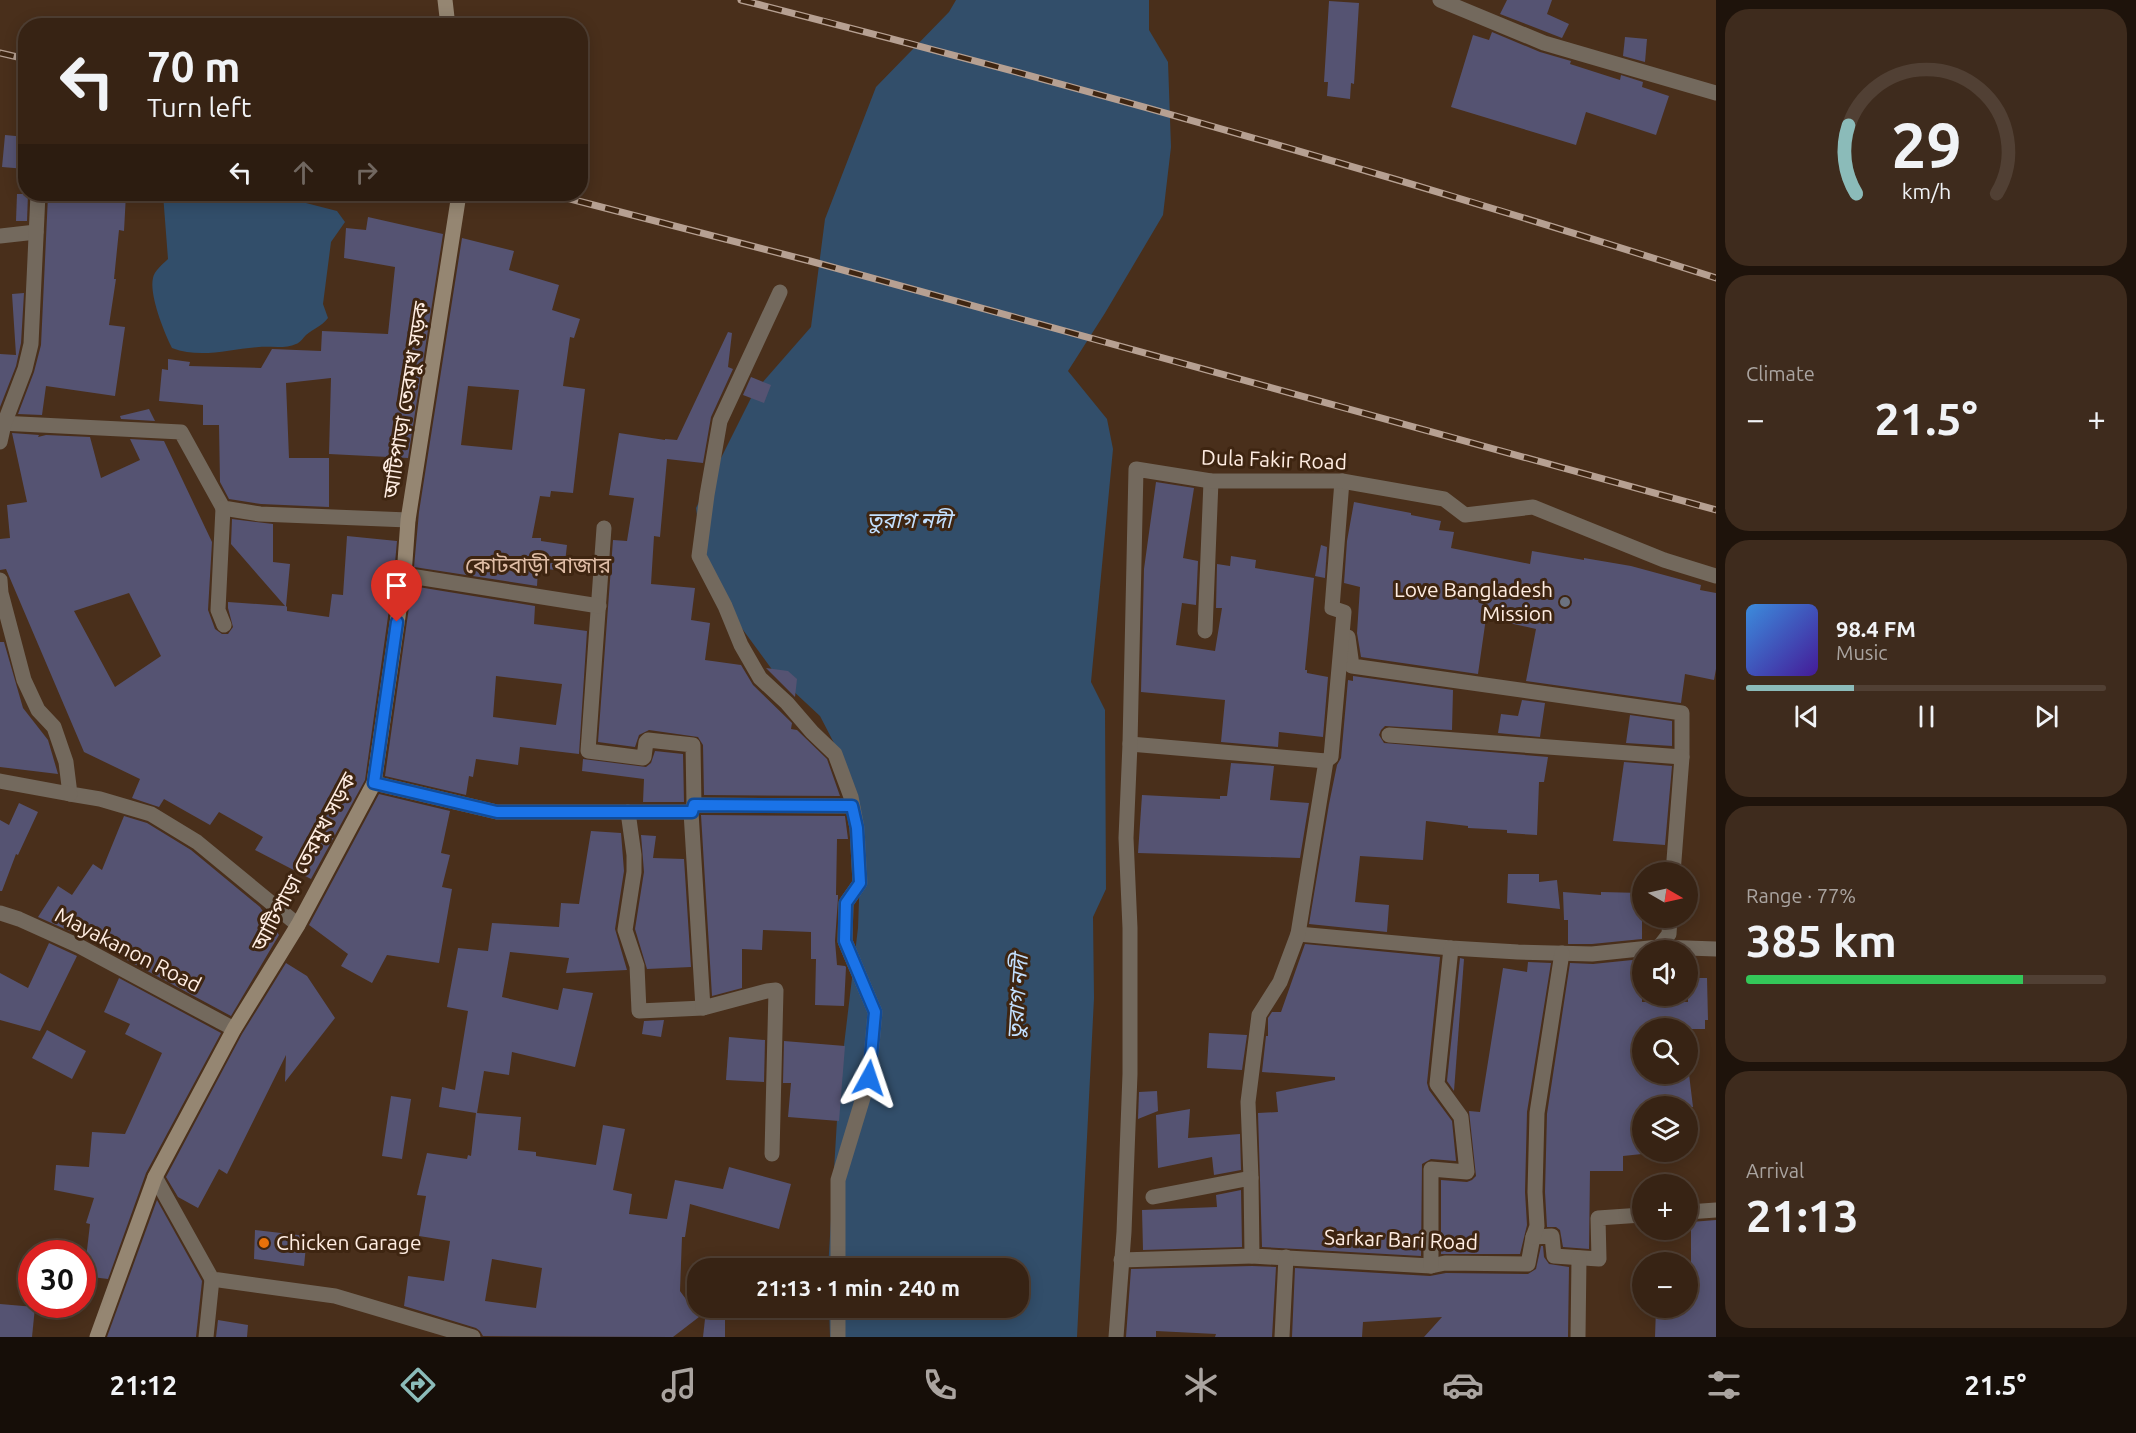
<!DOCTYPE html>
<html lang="en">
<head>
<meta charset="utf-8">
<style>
	:root { --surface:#372314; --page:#3e2b1d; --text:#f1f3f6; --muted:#aaa4a0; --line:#514034; --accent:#8bbbb9 }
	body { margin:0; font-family:Ubuntu,"Noto Sans Bengali",sans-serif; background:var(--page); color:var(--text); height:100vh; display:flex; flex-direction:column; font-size:22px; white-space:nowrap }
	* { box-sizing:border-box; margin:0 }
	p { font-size:20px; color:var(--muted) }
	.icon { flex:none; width:33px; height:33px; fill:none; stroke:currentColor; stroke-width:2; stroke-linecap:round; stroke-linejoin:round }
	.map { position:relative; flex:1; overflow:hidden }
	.drawer { display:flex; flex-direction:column; gap:9px; padding:9px; background:#1e130b; width:420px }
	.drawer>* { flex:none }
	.top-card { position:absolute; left:18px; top:18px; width:570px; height:183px; border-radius:24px; box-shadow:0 3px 15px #0003,0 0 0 2px var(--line); background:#372314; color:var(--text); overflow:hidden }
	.needle { width:39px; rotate:99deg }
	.fabs { position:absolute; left:1632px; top:862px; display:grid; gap:12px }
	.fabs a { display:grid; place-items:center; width:66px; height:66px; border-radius:50%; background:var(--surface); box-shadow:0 3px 15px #0003,0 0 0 2px var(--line); font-size:30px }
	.speed { position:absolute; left:18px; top:1240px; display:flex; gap:12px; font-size:30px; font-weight:700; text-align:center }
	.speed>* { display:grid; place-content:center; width:78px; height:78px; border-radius:50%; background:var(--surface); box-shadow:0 3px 15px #0003,0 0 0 2px var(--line); line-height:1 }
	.speed .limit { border:9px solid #d22; background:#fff; color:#111 }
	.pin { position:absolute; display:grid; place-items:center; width:51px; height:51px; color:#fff; margin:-62px -26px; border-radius:50% 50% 50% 0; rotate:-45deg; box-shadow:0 0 6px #0007 }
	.pin .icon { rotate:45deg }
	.me { position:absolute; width:66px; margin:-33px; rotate:5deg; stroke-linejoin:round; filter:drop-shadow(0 0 4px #0008) }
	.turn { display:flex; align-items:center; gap:21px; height:126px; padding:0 30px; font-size:27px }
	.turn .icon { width:78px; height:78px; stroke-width:2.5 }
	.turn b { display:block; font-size:42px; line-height:51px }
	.lanes { display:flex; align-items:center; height:57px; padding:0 30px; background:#0003; justify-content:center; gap:30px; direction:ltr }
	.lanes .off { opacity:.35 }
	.big { font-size:45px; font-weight:700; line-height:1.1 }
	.drawer .card { flex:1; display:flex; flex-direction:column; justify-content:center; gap:9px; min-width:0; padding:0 21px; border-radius:24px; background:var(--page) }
	.drawer .dial { align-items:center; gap:0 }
	.dial svg { height:156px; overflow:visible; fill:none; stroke:var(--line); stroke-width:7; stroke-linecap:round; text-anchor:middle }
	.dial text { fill:var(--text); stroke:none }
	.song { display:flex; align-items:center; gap:18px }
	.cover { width:72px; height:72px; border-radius:9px; background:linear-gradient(135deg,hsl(210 70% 55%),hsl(260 70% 35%)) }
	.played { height:6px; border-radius:3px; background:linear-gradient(90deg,var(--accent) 30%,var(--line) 30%) }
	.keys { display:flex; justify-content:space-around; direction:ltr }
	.heat { display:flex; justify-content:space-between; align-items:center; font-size:33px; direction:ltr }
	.charge { height:9px; border-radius:4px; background:linear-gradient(90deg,#34c759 77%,var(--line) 0) }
	.trip { position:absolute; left:687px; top:1258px; width:342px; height:60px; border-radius:24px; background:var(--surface); box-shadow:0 3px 15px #0003,0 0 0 2px var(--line); font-weight:700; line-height:60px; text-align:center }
	.dock { display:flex; height:96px; justify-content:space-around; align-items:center; background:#160e08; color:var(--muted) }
	.dock .icon { width:42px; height:42px }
	.dock .on { color:var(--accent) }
	.dock b { font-size:27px; color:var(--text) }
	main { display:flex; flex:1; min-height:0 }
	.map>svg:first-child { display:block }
</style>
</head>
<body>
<main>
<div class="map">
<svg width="1716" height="1337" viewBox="0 0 1716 1337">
	<rect width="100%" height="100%" fill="#492f1b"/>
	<g fill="#324e6a">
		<polygon points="956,0 1149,0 1149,30 1168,62 1171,147 1163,215 1105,313 1068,371 1107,419 1113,449 1091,682 1105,710 1106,889 1093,917 1094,998 1077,1337 830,1337 829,1308 1018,1308 1018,1269 828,1269 839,1087 858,928 861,845 848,770 820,716 776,675 705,578 696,508 754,392 811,327 825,219 876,87 949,12"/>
		<path d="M163 194H271L337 211 345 222 331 242 323 304 328 318C321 327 314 328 306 335 303 338 300 343 296 344 286 349 270 346 259 347 229 349 201 359 172 348 164 332 149 295 153 278 154 271 163 264 168 259Z"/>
	</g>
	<g fill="#555372" fill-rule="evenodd">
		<polygon points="1507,0 1552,0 1547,14 1569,24 1562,38 1500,14"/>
		<polygon points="1329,1 1359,3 1354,84 1351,83 1350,99 1327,96 1328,82 1324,82"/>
		<polygon points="1492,32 1540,52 1571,61 1570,64 1620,80 1621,75 1643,82 1642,87 1669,96 1656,135 1586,112 1576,145 1451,107 1473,35 1489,40"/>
		<polygon points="1625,37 1647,39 1645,62 1623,56"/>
		<polygon points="5,135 26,137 26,169 2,167"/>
		<polygon points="17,194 28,194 27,221 16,221"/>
		<polygon points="93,194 126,194 124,231 119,230 114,279 116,279 109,325 125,327 115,396 46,386 42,415 18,414 34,372 41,345 48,196 92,202"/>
		<polygon points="368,217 443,234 408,458 329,454 331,378 286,383 289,458 329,458 329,507 261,504 229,499 220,482 219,425 203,425 203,405 159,401 162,369 168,370 168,359 190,362 189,366 261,368 272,349 321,351 322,331 388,334 395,267 344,258 346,228 366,230"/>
		<path d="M462 238 514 251 509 270 559 285 552 310 580 319 574 338 570 337 563 386 585 389 573 493 551 491 550 497 540 496 532 538H541V541L567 545 564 571 538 568 537 586 414 567 419 512ZM468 386 519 390 512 450 461 445Z"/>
		<polygon points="24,293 21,343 16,366 0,407 0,354 16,355 12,294"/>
		<polygon points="728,332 732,333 728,367 733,369 711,417 703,463 667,459 660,537 654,536 651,584 695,588 691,620 710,623 705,660 741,665 753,685 792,723 791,729 797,730 827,759 840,796 704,795 703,745 698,737 649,730 639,735 635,747 598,742 613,540 627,541 634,498 609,495 619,433 665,440 665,439 677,440"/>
		<polygon points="751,377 771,385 764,403 743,395"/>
		<polygon points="149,409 155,421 121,419 120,416"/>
		<path d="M12 433 39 435 38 437 46 435 90 437 101 478 140 460 130 439 164 441 212 542 208 610 215 629 222 634H228L233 627 228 608V602L285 606 231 544 232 519 273 524V562L290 564 286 606 287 607V611L329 617 332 594 343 595 347 536 397 541 394 574 365 780 311 879 255 850 263 837 219 812 210 825 164 799 159 807 132 798 140 779 84 752 6 569 0 570V539L10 538 7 505 27 502ZM129 593 161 656 115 687 74 611Z"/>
		<polygon points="1156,482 1194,488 1183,558 1198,561 1196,605 1182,603 1176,645 1215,651 1222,608 1216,608 1217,564 1230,566 1231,556 1256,560 1255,568 1314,578 1305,670 1307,670 1307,673 1328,677 1323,737 1279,732 1278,747 1221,742 1225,700 1141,692 1144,569"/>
		<polygon points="1354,502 1411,513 1411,515 1441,521 1439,530 1454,532 1451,548 1530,564 1532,551 1584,560 1584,558 1631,566 1701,585 1700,590 1716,593 1716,669 1714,680 1685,674 1681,703 1526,681 1536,629 1486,618 1478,674 1361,657 1357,633 1360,587 1344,583 1347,541"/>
		<polygon points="1321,545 1327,547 1325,578 1315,576"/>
		<path d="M412 586 535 606 534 624 587 631 579 754 520 747 518 765 476 759 473 777 469 776 466 795 385 776ZM496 676 562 684 556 725 493 717Z"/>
		<polygon points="0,642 4,642 23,708 48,740 58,774 0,767"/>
		<polygon points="766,668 788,671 797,679 795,697"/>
		<polygon points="1353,676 1453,690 1452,730 1385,726 1381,730 1379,735 1384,743 1548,757 1544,782 1539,782 1537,835 1507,833 1507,830 1468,828 1468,826 1426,821 1423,860 1360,856 1355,902 1389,905 1387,932 1309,924 1329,804 1337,765 1341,758 1348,680 1353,681"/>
		<polygon points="1522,700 1545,703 1540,737 1498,733 1501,714 1518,716"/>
		<polygon points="1630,715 1672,721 1672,746 1626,743"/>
		<polygon points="655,751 683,754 684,802 643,802 644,779 582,771 583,759 646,767 651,763"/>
		<polygon points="1624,762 1672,766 1665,845 1613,841"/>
		<polygon points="1231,763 1274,766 1270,800 1309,803 1300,858 1138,853 1142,795 1220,799 1220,796 1227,796"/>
		<polygon points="379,794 450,811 441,853 450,855 442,887 452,889 439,963 387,955 372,983 341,966 348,954 309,925"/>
		<polygon points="19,803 38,812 18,855 16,854 2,891 0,891 0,820 9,825"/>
		<polygon points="701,815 845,816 848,839 837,839 836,895 838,895 838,898 835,941 837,965 845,966 846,967 844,1006 815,1005 816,959 811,959 811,932 763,930 762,950 742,949 742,988 712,996"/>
		<polygon points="124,816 147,823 191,850 260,907 279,935 231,1016 127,960 130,953 89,930 85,938 38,917 58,886 72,895 93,864 102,870"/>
		<path d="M591 831 621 833 624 871 615 929 627 970 566 973 569 958 510 952 502 997 558 1010 563 988 593 993 575 1067 512 1052 509 1075 484 1071 477 1113 521 1117 518 1150 536 1152V1156L596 1165 603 1125 625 1129 613 1190 632 1194 629 1214 667 1219 675 1180 723 1189 729 1167 791 1184 779 1229 690 1204 685 1237H682L680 1291 699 1317 673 1337 483 1336 480 1331 476 1328 404 1306 408 1276 444 1281 450 1241 419 1236 426 1196 417 1195 427 1153 467 1159 468 1155 471 1156 476 1113 439 1107 442 1087 455 1090 468 1011 447 1007 458 948 488 951 492 923 559 927 561 903 579 904ZM492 1259 542 1268 536 1308 485 1301Z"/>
		<polygon points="641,835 656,836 653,858 684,859 691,967 647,969 635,929 644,872"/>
		<polygon points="1508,874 1539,874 1539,882 1557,880 1560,909 1507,903"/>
		<polygon points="1563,892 1601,895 1601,892 1642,893 1642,939 1592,944 1568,944 1568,920 1564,920"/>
		<polygon points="49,943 77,956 40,1031 0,1020 0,973 28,988"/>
		<polygon points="1305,944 1440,957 1427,1083 1429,1090 1452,1121 1456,1161 1431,1159 1422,1164 1421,1256 1262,1247 1258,1113 1278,1112 1276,1092 1335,1080 1335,1077 1262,1072 1266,1036 1268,1036 1268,1018 1272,1012 1281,1012"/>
		<polygon points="1460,958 1464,959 1454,1091 1447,1081"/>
		<polygon points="1642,959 1642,1002 1688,1002 1688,978 1707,978 1708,1020 1705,1020 1705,1029 1642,1029 1642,1076 1689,1074 1693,1107 1642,1107 1642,1154 1623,1156 1623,1171 1590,1171 1589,1249 1563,1247 1560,1230 1556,1227 1547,1227 1545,1192 1547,1114 1570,963 1593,964"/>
		<polygon points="1528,962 1551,963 1527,1112 1525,1192 1527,1225 1520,1254 1441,1254 1441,1180 1467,1182 1472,1180 1476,1176 1469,1111 1480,1112 1503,968 1527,972"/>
		<polygon points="286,963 307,976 335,1018 285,1082 286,1055 227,1174 219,1169 198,1208 178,1197 166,1177 242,1034"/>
		<polygon points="119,978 221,1033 146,1173 108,1279 84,1276 90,1224 86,1223 94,1198 54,1190 56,1165 89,1167 92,1132 125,1134 162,1053 125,1034 130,1024 104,1012"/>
		<polygon points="664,1020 661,1037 642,1034 644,1021"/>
		<polygon points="47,1030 86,1051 72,1079 32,1058"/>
		<polygon points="1209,1033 1247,1035 1242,1070 1207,1068"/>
		<polygon points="729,1037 765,1040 764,1082 726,1080"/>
		<polygon points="784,1041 845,1046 839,1121 788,1117 791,1083 783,1083"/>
		<polygon points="1157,1091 1158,1111 1138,1119 1139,1092"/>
		<polygon points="391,1096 411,1099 402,1159 382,1156"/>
		<polygon points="1190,1109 1188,1138 1240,1134 1241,1170 1214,1175 1212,1157 1158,1168 1156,1115"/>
		<polygon points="1241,1190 1242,1247 1143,1250 1142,1210 1217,1207 1216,1195"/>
		<polygon points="157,1200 202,1281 196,1337 107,1337"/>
		<polygon points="1716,1220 1716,1337 1655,1337 1656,1308 1688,1308 1688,1262 1691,1262 1691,1222"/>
		<polygon points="255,1230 307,1236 304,1266 254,1259"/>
		<polygon points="1541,1246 1543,1246 1544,1257 1549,1264 1569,1267 1568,1337 1424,1337 1442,1317 1363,1322 1362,1337 1292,1337 1295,1268 1430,1276 1446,1273 1528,1274 1536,1269"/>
		<polygon points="1252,1266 1276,1267 1272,1337 1215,1337 1216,1334 1156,1331 1156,1337 1126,1337 1131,1269"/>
		<polygon points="0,1304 35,1307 32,1337 0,1337"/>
		<polygon points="706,1310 725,1311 725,1337 703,1337"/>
		<polygon points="218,1320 248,1325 247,1337 216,1337"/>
	</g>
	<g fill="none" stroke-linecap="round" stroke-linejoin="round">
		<g stroke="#73695d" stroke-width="15">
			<polyline points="1440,0 1544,43 1716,93"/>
			<polyline points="0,236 36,232"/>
			<polyline points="780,292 720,421 707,495 699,556 725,606 741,645 760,678 787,703 812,732 835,754 851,797 857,828 860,883 846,903 845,941 875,1012 869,1078 838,1180 838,1269"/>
			<polyline points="0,423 181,432 223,508 260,514 408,520"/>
			<polyline points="0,442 4,424 25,369 31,344 38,194"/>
			<polyline points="223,508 218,610 224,625"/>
			<polyline points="604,528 588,751 643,758 644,757 646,742 648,740 693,745 694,805"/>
			<polyline points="404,575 599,606"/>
			<polyline points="0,580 1,593 24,680 38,710 54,727 66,762 70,794 100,799 151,814 197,842 298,925"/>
			<polyline points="1205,631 1211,481"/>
			<polyline points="1348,637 1352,666 1682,713 1682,757"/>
			<polyline points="1389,735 1682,757 1673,873"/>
			<polyline points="1130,744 1326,761"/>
			<polyline points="0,781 70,794"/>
			<polyline points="374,783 497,812 691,812 694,805 852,806"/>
			<polyline points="628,812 634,855 634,872 625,930 637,966 639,1011 703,1008"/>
			<polyline points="691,812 703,1008 767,991 776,990 772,1154"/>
			<polyline points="0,913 19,919 79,946 234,1029"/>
			<polyline points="1298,934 1451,948 1518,952 1592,954 1659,947 1716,949"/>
			<polyline points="1659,947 1669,934 1670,918"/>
			<polyline points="155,1177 212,1279 335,1296 473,1337"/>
			<polyline points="1251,1178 1248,1102 1259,1015 1280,982 1298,934 1326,761 1331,757 1344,612 1332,608 1342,481"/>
			<polyline points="1153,1197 1251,1178 1252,1256 1431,1266 1445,1263 1528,1264 1533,1237 1552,1236 1554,1256 1599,1259 1598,1218 1642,1215"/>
			<polyline points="1688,1212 1716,1210"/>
			<polyline points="1533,1237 1537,1226 1535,1192 1537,1113 1562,953"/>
			<polyline points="1121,1260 1252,1256"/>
			<polyline points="1431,1266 1431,1169 1467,1172 1461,1117 1437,1084 1451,948"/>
			<polyline points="838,1308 838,1337"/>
			<polyline points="206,1337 212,1279"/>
			<polyline points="1116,1337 1124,1232 1130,1074 1130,928 1126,838 1130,744 1136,469 1211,481 1342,481 1444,499 1465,515 1533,507 1664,560 1716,576"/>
			<polyline points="1282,1337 1286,1257"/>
			<polyline points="1578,1337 1579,1258"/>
		</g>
		<g stroke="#958672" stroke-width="15">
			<polyline points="445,0 448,26"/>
			<polyline points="97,1337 155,1177 234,1029 298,925 374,783 404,575 408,520 459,194"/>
		</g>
		<g stroke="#b6a092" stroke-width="7">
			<g id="rail">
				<path d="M741 0C1069 83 1394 175 1716 278"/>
				<polyline points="0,53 26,59"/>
				<polyline points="551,194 810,261 1716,510"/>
			</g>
		</g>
		<use href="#rail" stroke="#3e2511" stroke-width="4.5" stroke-dasharray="14" stroke-linecap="butt"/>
	</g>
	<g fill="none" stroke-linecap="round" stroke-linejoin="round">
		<g stroke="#114b97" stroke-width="15">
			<polyline id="route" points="397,622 374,783 497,812 692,812 694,805 852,806 857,828 860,883 846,903 845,941 875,1012 869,1078"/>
		</g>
		<use href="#route" stroke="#1a73e8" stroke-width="10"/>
	</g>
	<circle fill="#6b7280" stroke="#3e2511" stroke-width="2" cx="1565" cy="602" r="6"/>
	<circle fill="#e8710a" stroke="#3e2511" stroke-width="2" cx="264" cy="1243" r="6"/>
	<g text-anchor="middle" stroke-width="6" stroke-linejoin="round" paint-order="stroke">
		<g font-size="21" fill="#ffede2" stroke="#3e2511">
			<text transform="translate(406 400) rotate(-81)" y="7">আটিপাড়া তেরমুখ সড়ক</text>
			<text transform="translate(1274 460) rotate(2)" y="7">Dula Fakir Road</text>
			<text transform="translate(304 862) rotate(-62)" y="7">আটিপাড়া তেরমুখ সড়ক</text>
			<text transform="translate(128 950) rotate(27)" y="7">Mayakanon Road</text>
			<text transform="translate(1401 1240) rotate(2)" y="7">Sarkar Bari Road</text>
		</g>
		<g font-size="21" fill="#ffede2" stroke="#3e2511" text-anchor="end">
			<text x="1553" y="597">Love Bangladesh<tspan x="1553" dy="24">Mission</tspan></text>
			<text x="276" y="1250" text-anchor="start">Chicken Garage</text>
		</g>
		<g font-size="22" font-style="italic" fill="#c2dffe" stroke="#3e2511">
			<text x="909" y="528">তুরাগ নদী</text>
			<text transform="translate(1017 997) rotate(-86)" y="8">তুরাগ নদী</text>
		</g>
		<g font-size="22" fill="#dfbda6" stroke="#3e2511">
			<text x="538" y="573">কোটবাড়ী বাজার</text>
		</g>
	</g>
</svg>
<div class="fabs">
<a><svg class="needle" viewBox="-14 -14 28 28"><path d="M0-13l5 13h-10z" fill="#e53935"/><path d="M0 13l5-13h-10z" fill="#aaa4a0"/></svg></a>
<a><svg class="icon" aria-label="sound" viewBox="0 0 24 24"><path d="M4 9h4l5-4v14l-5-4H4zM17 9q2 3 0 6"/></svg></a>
<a><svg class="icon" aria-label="search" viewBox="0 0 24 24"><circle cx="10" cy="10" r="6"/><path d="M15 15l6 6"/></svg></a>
<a><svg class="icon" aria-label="layers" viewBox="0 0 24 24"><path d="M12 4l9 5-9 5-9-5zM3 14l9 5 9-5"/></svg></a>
<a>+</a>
<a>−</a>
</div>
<div class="speed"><div class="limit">30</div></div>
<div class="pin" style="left:397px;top:622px;background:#d93025"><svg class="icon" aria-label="arrive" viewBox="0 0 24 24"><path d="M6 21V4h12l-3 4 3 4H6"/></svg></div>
<svg class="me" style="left:869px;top:1078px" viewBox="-20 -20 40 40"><path d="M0-17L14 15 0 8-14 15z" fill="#1a73e8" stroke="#fff" stroke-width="4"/></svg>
<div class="trip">21:13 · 1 min · 240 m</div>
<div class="top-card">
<div class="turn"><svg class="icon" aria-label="left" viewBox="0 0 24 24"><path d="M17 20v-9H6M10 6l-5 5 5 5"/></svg><div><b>70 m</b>Turn left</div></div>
<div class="lanes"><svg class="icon" aria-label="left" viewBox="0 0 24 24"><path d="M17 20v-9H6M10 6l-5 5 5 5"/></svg><svg class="icon off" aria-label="ahead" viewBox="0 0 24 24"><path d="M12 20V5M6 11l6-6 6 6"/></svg><svg class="icon off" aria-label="right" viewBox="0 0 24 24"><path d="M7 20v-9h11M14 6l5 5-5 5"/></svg></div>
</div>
</div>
<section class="drawer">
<div class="card dial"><svg viewBox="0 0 100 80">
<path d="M14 69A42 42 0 1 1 86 69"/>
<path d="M14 69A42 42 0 0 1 10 34" stroke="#8bbbb9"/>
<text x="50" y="56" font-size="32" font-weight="700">29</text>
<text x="50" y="72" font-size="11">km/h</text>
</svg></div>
<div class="card"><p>Climate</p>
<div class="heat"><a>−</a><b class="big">21.5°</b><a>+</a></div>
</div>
<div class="card">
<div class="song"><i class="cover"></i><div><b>98.4 FM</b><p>Music</p></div></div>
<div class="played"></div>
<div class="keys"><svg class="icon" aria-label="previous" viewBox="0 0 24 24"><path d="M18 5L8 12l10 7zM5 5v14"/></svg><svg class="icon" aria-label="pause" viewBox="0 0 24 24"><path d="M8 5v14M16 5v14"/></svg><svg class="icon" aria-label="next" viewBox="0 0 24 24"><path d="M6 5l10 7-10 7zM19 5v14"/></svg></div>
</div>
<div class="card"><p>Range · 77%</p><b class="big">385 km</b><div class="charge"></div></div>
<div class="card"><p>Arrival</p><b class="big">21:13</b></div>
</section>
</main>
<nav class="dock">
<b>21:12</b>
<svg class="icon on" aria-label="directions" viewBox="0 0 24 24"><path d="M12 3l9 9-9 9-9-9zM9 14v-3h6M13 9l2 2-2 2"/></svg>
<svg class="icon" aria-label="music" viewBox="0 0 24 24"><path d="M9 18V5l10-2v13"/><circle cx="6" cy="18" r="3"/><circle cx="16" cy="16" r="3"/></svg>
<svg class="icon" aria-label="phone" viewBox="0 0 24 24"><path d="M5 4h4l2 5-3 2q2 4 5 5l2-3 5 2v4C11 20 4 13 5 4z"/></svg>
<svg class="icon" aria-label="climate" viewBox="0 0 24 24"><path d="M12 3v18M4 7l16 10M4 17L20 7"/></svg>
<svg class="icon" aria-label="car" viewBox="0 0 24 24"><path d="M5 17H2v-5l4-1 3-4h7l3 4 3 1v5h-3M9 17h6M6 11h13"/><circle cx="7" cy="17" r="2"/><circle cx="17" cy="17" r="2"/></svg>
<svg class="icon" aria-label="filters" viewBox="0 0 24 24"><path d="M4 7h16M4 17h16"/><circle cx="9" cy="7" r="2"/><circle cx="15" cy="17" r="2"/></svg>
<b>21.5°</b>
</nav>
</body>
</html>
